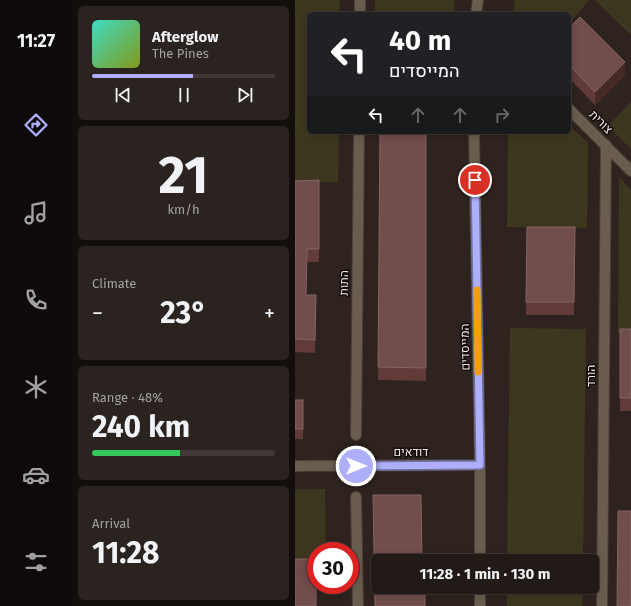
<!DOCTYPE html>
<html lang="en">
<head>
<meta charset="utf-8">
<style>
	:root { --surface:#221a16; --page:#2a231f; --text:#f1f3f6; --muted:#a2a1a1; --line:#3f3835; --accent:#aeaefb }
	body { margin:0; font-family:"Fira Sans",Heebo,sans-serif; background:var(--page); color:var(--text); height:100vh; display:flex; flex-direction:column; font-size:15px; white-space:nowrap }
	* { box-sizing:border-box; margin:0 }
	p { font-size:13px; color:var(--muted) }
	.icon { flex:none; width:22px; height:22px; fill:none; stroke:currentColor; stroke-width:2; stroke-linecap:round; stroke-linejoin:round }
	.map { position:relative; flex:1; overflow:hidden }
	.details { display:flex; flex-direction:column; gap:6px; padding:6px; background:#130e0c; width:223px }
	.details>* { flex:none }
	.hud { position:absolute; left:12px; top:12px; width:264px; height:122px; border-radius:6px; box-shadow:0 2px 10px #0003,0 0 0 1px var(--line); background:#202124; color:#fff; overflow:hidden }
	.speed { position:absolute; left:12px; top:542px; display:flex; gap:8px; font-size:20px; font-weight:700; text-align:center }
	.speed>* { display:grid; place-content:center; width:52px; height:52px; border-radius:50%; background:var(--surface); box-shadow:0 2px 10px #0003,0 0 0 1px var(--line); line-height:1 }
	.speed .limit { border:6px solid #d22; background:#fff; color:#111 }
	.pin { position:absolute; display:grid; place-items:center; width:34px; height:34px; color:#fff; margin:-17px; border:2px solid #fff; border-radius:50%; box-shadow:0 1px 4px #0007 }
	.me { position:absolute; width:44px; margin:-22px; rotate:90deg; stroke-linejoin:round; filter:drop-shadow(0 0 3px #0008) }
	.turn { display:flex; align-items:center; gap:14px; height:84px; padding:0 16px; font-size:18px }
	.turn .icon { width:52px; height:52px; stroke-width:2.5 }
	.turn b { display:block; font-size:28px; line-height:34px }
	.lanes { display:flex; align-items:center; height:38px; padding:0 16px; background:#0003; justify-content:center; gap:20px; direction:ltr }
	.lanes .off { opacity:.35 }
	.big { font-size:30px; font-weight:700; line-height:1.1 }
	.details .widget { flex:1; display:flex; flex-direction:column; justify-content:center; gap:6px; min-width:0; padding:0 14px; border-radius:6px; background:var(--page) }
	.details .dial { align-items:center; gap:0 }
	.dial b { font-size:52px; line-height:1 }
	.song { display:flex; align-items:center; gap:12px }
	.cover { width:48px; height:48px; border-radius:6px; background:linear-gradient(135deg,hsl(170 70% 55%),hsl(70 70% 35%)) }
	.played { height:4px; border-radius:2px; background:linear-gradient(90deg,var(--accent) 55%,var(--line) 55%) }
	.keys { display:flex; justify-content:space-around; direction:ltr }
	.heat { display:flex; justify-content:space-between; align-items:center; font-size:22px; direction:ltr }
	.charge { height:6px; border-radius:3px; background:linear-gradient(90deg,#34c759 48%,var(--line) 0) }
	.trip { position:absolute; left:76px; top:554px; width:228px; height:40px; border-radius:6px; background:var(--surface); box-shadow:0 2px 10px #0003,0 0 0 1px var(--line); font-weight:700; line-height:40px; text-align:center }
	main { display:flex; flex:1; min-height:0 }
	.tab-bar { display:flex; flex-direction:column; width:72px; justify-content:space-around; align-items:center; background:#0e0a09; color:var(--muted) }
	.tab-bar .icon { width:28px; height:28px }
	.tab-bar .current { color:var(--accent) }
	.tab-bar b { font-size:18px; color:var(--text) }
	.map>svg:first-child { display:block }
</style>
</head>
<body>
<main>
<nav class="tab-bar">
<b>11:27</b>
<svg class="icon current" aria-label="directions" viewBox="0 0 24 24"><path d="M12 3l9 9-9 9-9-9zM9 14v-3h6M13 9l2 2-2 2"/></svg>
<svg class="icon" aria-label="music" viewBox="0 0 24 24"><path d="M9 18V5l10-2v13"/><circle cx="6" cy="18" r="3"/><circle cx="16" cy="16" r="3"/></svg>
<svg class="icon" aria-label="phone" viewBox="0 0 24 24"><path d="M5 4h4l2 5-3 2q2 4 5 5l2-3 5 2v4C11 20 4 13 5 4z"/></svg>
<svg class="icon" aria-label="climate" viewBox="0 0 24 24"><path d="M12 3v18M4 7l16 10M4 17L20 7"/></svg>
<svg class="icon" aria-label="car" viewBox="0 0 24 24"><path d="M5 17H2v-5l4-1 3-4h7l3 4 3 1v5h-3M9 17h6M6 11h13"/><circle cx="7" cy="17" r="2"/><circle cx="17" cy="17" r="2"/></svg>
<svg class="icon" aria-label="filters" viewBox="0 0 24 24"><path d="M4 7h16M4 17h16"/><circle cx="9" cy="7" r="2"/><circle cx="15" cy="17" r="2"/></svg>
</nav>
<section class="details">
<div class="widget">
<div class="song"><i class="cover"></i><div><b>Afterglow</b><p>The Pines</p></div></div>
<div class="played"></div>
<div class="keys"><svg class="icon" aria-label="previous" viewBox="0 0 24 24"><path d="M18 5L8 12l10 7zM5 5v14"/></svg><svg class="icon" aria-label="pause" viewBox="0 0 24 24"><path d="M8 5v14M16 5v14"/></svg><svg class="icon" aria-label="next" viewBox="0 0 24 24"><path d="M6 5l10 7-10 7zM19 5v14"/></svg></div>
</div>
<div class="widget dial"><b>21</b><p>km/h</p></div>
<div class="widget"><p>Climate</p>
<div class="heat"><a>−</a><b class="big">23°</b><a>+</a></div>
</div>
<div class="widget"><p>Range · 48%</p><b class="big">240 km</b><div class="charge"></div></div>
<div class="widget"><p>Arrival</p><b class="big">11:28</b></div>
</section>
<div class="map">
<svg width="336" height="606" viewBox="0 0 336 606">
	<rect width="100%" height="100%" fill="#2e231e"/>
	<g fill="#3e371f">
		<polygon points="0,0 45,0 44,14 14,14 14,132 44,132 43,182 0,182"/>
		<rect x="80" y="0" width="79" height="14"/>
		<polygon points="220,0 294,0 274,24 274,14 218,14"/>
		<polygon points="300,0 336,0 336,35"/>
		<polygon points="336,102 336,149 313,126"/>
		<polygon points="274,125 293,143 292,228 212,227 213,132 274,132"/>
		<polygon points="324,177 336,190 336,333 323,333"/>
		<polygon points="215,328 291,329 288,561 212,561"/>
		<polygon points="0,489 30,489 31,551 21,551 21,560 0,560"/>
		<polygon points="212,587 288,587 287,606 212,606"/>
	</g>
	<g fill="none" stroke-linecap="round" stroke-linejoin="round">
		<g stroke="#493f3a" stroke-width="12">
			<g id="minor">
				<polyline points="65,14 65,0"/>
				<polyline points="181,14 183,0"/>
				<polyline points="274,109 336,171"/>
				<polyline points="179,132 185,465 185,561"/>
				<polyline points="61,435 64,132"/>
				<polyline points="0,466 185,465"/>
				<polyline points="61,497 63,606"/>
				<polyline points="185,606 185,587"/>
				<polyline points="307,606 311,145"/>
			</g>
		</g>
		<use href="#minor" stroke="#6a5d4f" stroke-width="10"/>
	</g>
	<g fill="#623a3a">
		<polygon points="274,28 330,75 300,105 274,78"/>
		<polygon points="85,132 131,132 131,381 83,380"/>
		<polygon points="24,180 24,262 12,262 11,295 21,309 20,353 0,352 0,181"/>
		<polygon points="232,227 280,227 279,315 231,315"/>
		<rect x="325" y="329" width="11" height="82"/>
		<rect x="0" y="400" width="8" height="39"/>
	</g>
	<g fill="#472927">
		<polygon points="330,62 330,75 300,105 300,92"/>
		<polygon points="21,295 21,309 20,353 20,340"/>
	</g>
	<g fill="#714d4c" stroke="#856564">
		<polygon points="285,17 330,62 300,92 274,65 274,28"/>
		<polygon points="85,132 131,132 131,368 83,367"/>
		<polygon points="24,180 24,249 12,249 11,295 21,295 20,340 0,339 0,181"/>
		<polygon points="232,227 280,227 279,302 231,302"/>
		<rect x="325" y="329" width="11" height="69"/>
		<rect x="0" y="400" width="8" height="29"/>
		<polygon points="78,495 126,495 127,561 83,561 83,587 130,587 130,606 80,606"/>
		<polygon points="323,511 336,511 336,606 322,606"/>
		<rect x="0" y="559" width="21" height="47"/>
	</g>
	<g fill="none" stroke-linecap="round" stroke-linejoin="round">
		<g stroke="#7171a3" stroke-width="10">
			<polyline id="route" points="61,466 185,465 180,180"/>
		</g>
		<use href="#route" stroke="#aeaefb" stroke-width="7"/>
		<polyline stroke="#f59e0b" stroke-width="7" points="182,290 183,372"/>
	</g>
	<g text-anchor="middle" stroke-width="3" stroke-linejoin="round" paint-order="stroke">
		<g font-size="12" fill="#f0e8e5" stroke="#120d0b">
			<text transform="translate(306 122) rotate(45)" y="4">צורית</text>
			<text transform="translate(49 283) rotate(-89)" y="4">התות</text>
			<text transform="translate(170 347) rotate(-91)" y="4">המייסדים</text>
			<text transform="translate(296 376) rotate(-90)" y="4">הורד</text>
			<text x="116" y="456">דודאים</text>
		</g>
	</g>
</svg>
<div class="speed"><div class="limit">30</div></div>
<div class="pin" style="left:180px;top:180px;background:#d93025"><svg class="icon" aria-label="arrive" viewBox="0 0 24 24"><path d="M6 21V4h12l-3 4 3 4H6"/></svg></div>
<svg class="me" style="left:61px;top:466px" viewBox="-20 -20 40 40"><circle r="17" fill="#aeaefb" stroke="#fff" stroke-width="3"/><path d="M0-11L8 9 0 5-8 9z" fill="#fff"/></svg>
<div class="trip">11:28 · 1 min · 130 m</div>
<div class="hud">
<div class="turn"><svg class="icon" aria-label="left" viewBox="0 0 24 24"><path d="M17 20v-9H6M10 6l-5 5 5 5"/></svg><div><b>40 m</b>המייסדים</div></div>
<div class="lanes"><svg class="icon" aria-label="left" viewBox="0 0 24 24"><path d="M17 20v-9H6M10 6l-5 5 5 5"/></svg><svg class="icon off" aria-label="ahead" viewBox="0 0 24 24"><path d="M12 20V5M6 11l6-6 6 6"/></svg><svg class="icon off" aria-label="ahead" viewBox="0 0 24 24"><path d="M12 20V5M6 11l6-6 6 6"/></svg><svg class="icon off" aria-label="right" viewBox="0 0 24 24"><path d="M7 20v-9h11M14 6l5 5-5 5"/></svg></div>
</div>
</div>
</main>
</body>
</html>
